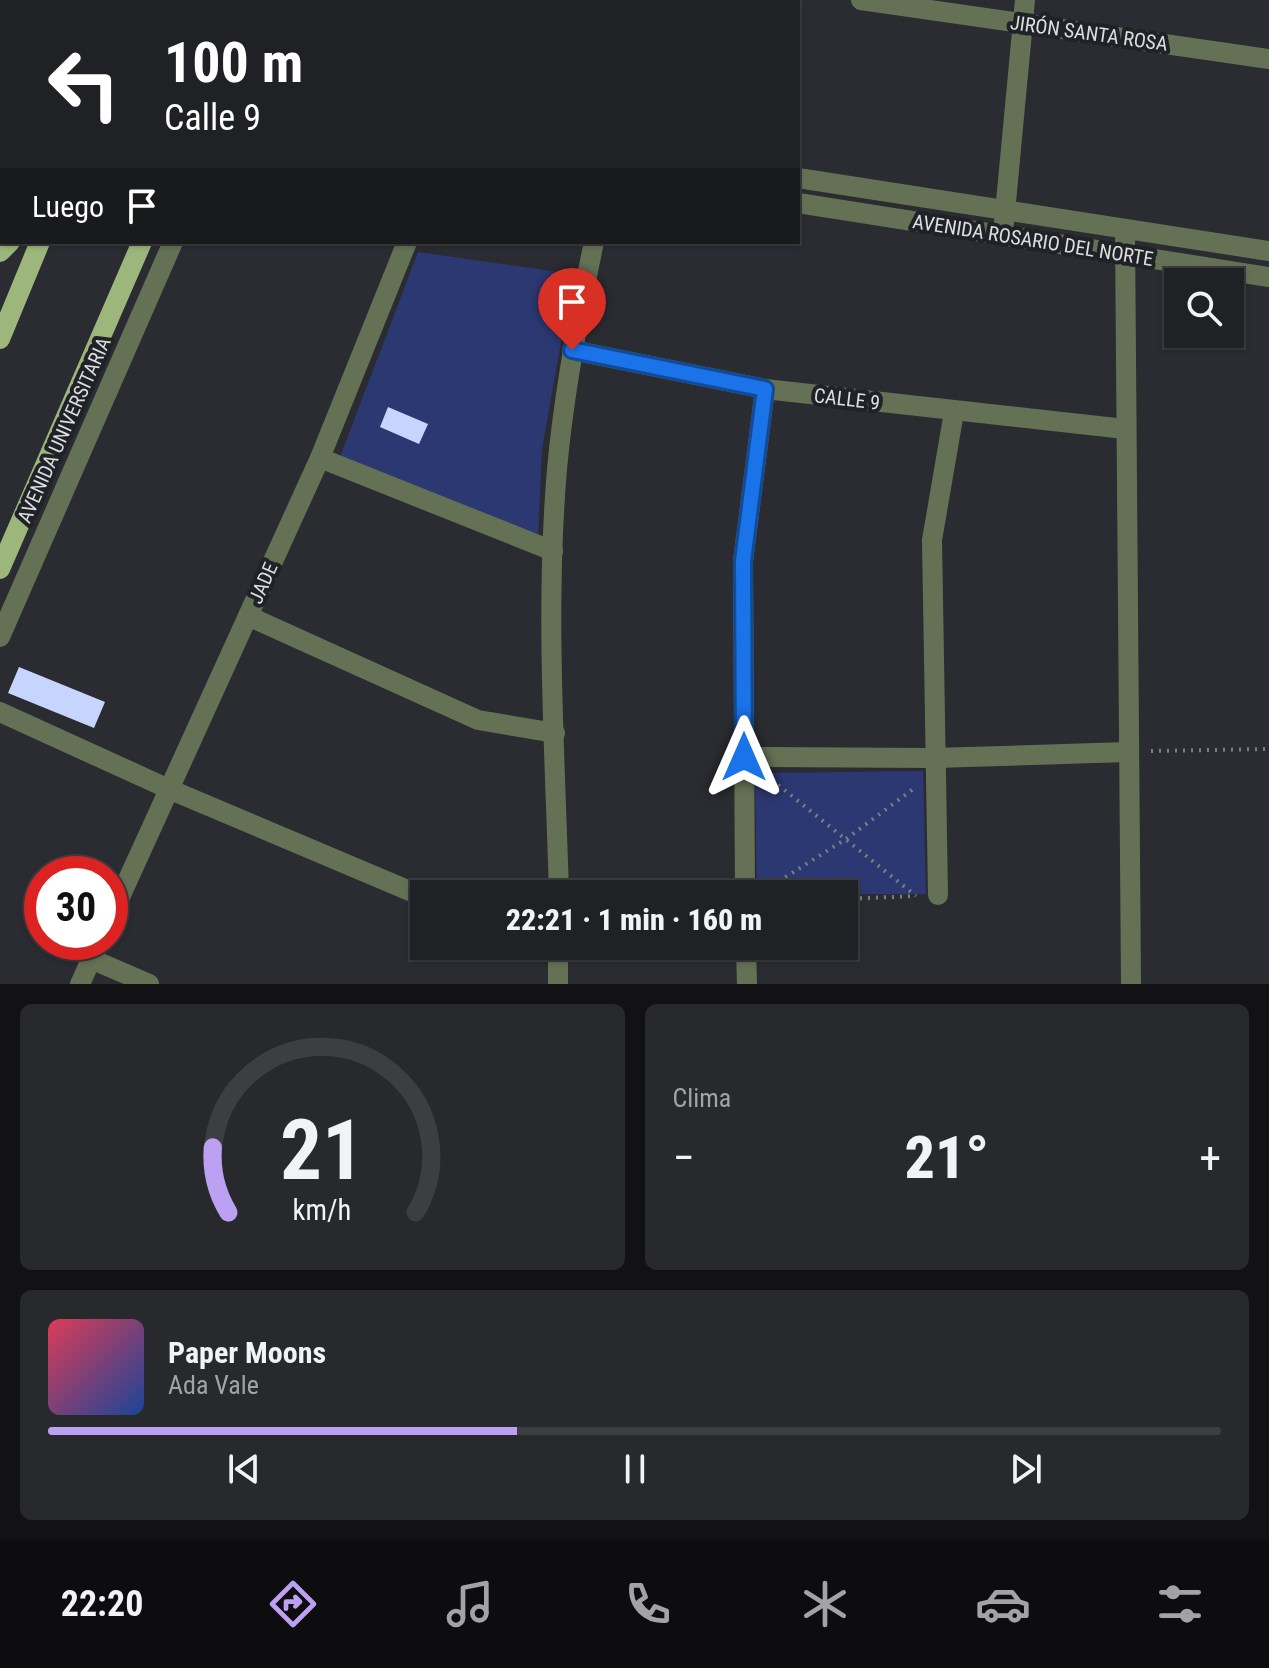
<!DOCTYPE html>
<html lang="es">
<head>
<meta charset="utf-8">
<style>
	:root { --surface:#202125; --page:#28292d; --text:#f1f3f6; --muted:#a2a3a7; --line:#3d3e42; --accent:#bca0f2 }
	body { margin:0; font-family:"Roboto Condensed",sans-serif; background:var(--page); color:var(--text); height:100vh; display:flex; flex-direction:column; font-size:30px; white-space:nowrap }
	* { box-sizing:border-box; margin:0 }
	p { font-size:26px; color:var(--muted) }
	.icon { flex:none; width:44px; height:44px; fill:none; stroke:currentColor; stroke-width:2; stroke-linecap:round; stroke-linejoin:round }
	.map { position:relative; height:984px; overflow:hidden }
	.sheet { display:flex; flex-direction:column; gap:20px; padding:20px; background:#121214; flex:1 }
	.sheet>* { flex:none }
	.top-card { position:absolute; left:0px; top:0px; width:800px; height:244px; box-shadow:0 2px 6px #0004,0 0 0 2px var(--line); background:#202124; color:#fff; overflow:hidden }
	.fabs { position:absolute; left:1164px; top:268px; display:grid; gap:16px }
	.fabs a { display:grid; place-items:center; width:80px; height:80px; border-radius:0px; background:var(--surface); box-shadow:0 2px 6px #0004,0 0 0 2px var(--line); font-size:40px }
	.speed { position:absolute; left:24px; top:856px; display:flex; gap:16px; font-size:40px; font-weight:700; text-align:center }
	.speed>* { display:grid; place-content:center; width:104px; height:104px; border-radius:50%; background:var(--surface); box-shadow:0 2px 6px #0004,0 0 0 2px var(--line); line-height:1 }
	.speed .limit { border:12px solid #d22; background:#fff; color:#111 }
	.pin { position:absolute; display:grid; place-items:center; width:68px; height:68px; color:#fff; margin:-82px -34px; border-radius:50% 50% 50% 0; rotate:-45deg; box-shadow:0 0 8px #0007 }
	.pin .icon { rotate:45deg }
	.me { position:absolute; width:88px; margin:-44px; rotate:0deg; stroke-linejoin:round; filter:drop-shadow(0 0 6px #0008) }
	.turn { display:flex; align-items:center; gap:28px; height:168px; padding:0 32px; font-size:36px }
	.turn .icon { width:104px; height:104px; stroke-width:2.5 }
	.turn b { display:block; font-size:56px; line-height:68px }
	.then { display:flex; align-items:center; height:76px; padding:0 32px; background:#0003; gap:16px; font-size:30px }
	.big { font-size:60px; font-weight:800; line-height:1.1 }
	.sheet .card { flex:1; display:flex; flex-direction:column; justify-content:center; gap:12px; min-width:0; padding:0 28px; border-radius:12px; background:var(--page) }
	.sheet .dial { align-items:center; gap:0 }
	.dial svg { height:208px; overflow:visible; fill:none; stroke:var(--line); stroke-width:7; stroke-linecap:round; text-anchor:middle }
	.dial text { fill:var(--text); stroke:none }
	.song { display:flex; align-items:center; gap:24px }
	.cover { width:96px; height:96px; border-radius:12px; background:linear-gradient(135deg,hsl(350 70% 55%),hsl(220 70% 35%)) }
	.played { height:8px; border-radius:4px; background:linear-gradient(90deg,var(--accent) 40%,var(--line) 40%) }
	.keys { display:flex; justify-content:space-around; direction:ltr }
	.heat { display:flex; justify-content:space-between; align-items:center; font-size:44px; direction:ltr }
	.sheet .tiles { flex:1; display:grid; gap:20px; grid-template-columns:1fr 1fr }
	.card:last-child { grid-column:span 2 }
	.trip { position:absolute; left:410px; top:880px; width:448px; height:80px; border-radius:0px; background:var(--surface); box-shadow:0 2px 6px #0004,0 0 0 2px var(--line); font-weight:800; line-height:80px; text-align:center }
	.tab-bar { display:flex; height:128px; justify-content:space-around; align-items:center; background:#0d0d0f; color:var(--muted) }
	.tab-bar .icon { width:56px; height:56px }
	.tab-bar .on { color:var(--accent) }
	.tab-bar b { font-size:36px; color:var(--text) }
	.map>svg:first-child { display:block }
</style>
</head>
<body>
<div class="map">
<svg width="1269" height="984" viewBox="0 0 1269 984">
	<rect width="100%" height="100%" fill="#2a2c31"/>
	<g fill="#2c3872">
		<polygon points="418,252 573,274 542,449 538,537 340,457"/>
		<polygon points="923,771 926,894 757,894 755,773"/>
	</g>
	<g fill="#c7d4fe">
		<polygon points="388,407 428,424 419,444 380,427"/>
		<polygon points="19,667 105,702 94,728 8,693"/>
	</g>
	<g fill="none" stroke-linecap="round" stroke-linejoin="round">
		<g stroke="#7c7e82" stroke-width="4" stroke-dasharray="2 6" stroke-linecap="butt">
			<polyline points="113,2 113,0"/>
			<polyline points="1151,751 1269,749"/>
			<polyline points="772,780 916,896"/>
			<polyline points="765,890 846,839 916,787"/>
			<polyline points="844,899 916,896"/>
		</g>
		<g stroke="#657155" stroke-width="20">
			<polyline points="861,0 1269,59"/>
			<polyline points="88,2 88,0"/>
			<polyline points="278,2 279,0"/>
			<polyline points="798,178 1269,251"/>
			<polyline points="798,203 1269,277"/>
			<polyline points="0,217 2,212"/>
			<polyline points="1004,223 1025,0"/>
			<polyline points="1125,231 1131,984"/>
			<polyline points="572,350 765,389 1125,429"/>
			<polyline points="320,458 553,551"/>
			<polyline points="248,616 478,720 555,733"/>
			<polyline points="0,637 173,242"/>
			<polyline points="0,712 171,790 424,897"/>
			<polyline points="744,757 934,758 1128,752"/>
			<path d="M559 894C555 753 545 610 557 469 564 393 578 317 594 242"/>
			<polyline points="745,894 743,561 765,389"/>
			<polyline points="938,895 932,540 954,412"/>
			<polyline points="110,919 320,458 407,242"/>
			<polyline points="746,946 747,984"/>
			<polyline points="91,959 149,984"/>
			<polyline points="80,984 99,942"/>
			<polyline points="558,984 558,946"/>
		</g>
		<g stroke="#9db67b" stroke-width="20">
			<polyline points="138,2 139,0"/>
			<polyline points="244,2 245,0"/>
			<polyline points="0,252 10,242"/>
			<polyline points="0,339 40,242"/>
			<polyline points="0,569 142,242"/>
		</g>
	</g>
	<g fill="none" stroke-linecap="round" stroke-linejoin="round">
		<g stroke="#114b97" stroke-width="20">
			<polyline id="route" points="572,350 765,389 743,561 744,757"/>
		</g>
		<use href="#route" stroke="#1a73e8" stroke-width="14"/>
	</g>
	<g text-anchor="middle" stroke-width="8" stroke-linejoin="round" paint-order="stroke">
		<g font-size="20" fill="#dcdee1" stroke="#202227">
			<text transform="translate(1089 33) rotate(8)" y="7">JIRÓN SANTA ROSA</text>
			<text transform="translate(1033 240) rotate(9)" y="7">AVENIDA ROSARIO DEL NORTE</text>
			<text transform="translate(847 399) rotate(7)" y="7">CALLE 9</text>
			<text transform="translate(64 430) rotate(-66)" y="7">AVENIDA UNIVERSITARIA</text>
			<text transform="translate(263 583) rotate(-66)" y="7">JADE</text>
		</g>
	</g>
</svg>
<div class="fabs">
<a><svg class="icon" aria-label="search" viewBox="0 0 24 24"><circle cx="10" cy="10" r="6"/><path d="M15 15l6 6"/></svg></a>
</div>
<div class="speed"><div class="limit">30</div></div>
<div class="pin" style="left:572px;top:350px;background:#d93025"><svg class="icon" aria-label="arrive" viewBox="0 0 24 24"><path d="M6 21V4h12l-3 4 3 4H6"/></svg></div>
<svg class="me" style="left:744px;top:757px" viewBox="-20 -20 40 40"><path d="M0-17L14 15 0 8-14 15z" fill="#1a73e8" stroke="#fff" stroke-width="4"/></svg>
<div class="trip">22:21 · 1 min · 160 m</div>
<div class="top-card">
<div class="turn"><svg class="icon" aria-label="left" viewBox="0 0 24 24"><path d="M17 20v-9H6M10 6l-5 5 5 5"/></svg><div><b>100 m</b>Calle 9</div></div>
<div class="then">Luego<svg class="icon" aria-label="arrive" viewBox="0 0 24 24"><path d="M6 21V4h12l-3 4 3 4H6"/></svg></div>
</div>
</div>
<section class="sheet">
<div class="tiles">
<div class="card dial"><svg viewBox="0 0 100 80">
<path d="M14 69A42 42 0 1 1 86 69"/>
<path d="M14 69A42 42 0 0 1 8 44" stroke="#bca0f2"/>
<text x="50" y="56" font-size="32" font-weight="700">21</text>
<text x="50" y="72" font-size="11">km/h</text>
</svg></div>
<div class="card"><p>Clima</p>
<div class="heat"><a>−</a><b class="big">21°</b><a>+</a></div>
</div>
<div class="card">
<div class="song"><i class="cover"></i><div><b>Paper Moons</b><p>Ada Vale</p></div></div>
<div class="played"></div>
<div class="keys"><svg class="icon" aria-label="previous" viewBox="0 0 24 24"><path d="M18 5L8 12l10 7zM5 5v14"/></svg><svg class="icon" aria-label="pause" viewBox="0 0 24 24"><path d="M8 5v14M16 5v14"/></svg><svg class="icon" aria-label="next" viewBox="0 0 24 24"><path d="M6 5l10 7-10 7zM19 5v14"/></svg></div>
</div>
</div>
</section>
<nav class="tab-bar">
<b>22:20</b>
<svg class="icon on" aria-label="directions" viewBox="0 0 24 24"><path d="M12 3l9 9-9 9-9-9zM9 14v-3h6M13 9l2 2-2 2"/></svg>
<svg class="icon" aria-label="music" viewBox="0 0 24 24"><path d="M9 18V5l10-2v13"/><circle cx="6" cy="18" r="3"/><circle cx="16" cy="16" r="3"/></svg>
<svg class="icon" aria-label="phone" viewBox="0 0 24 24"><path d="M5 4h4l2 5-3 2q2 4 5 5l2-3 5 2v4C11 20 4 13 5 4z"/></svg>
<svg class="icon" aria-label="climate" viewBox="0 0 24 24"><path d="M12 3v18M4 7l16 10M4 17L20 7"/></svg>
<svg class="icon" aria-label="car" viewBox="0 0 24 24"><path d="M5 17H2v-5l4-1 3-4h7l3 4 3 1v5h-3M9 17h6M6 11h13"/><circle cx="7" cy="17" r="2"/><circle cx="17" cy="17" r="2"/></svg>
<svg class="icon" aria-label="filters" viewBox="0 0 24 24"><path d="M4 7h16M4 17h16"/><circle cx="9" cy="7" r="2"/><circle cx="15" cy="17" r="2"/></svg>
</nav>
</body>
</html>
